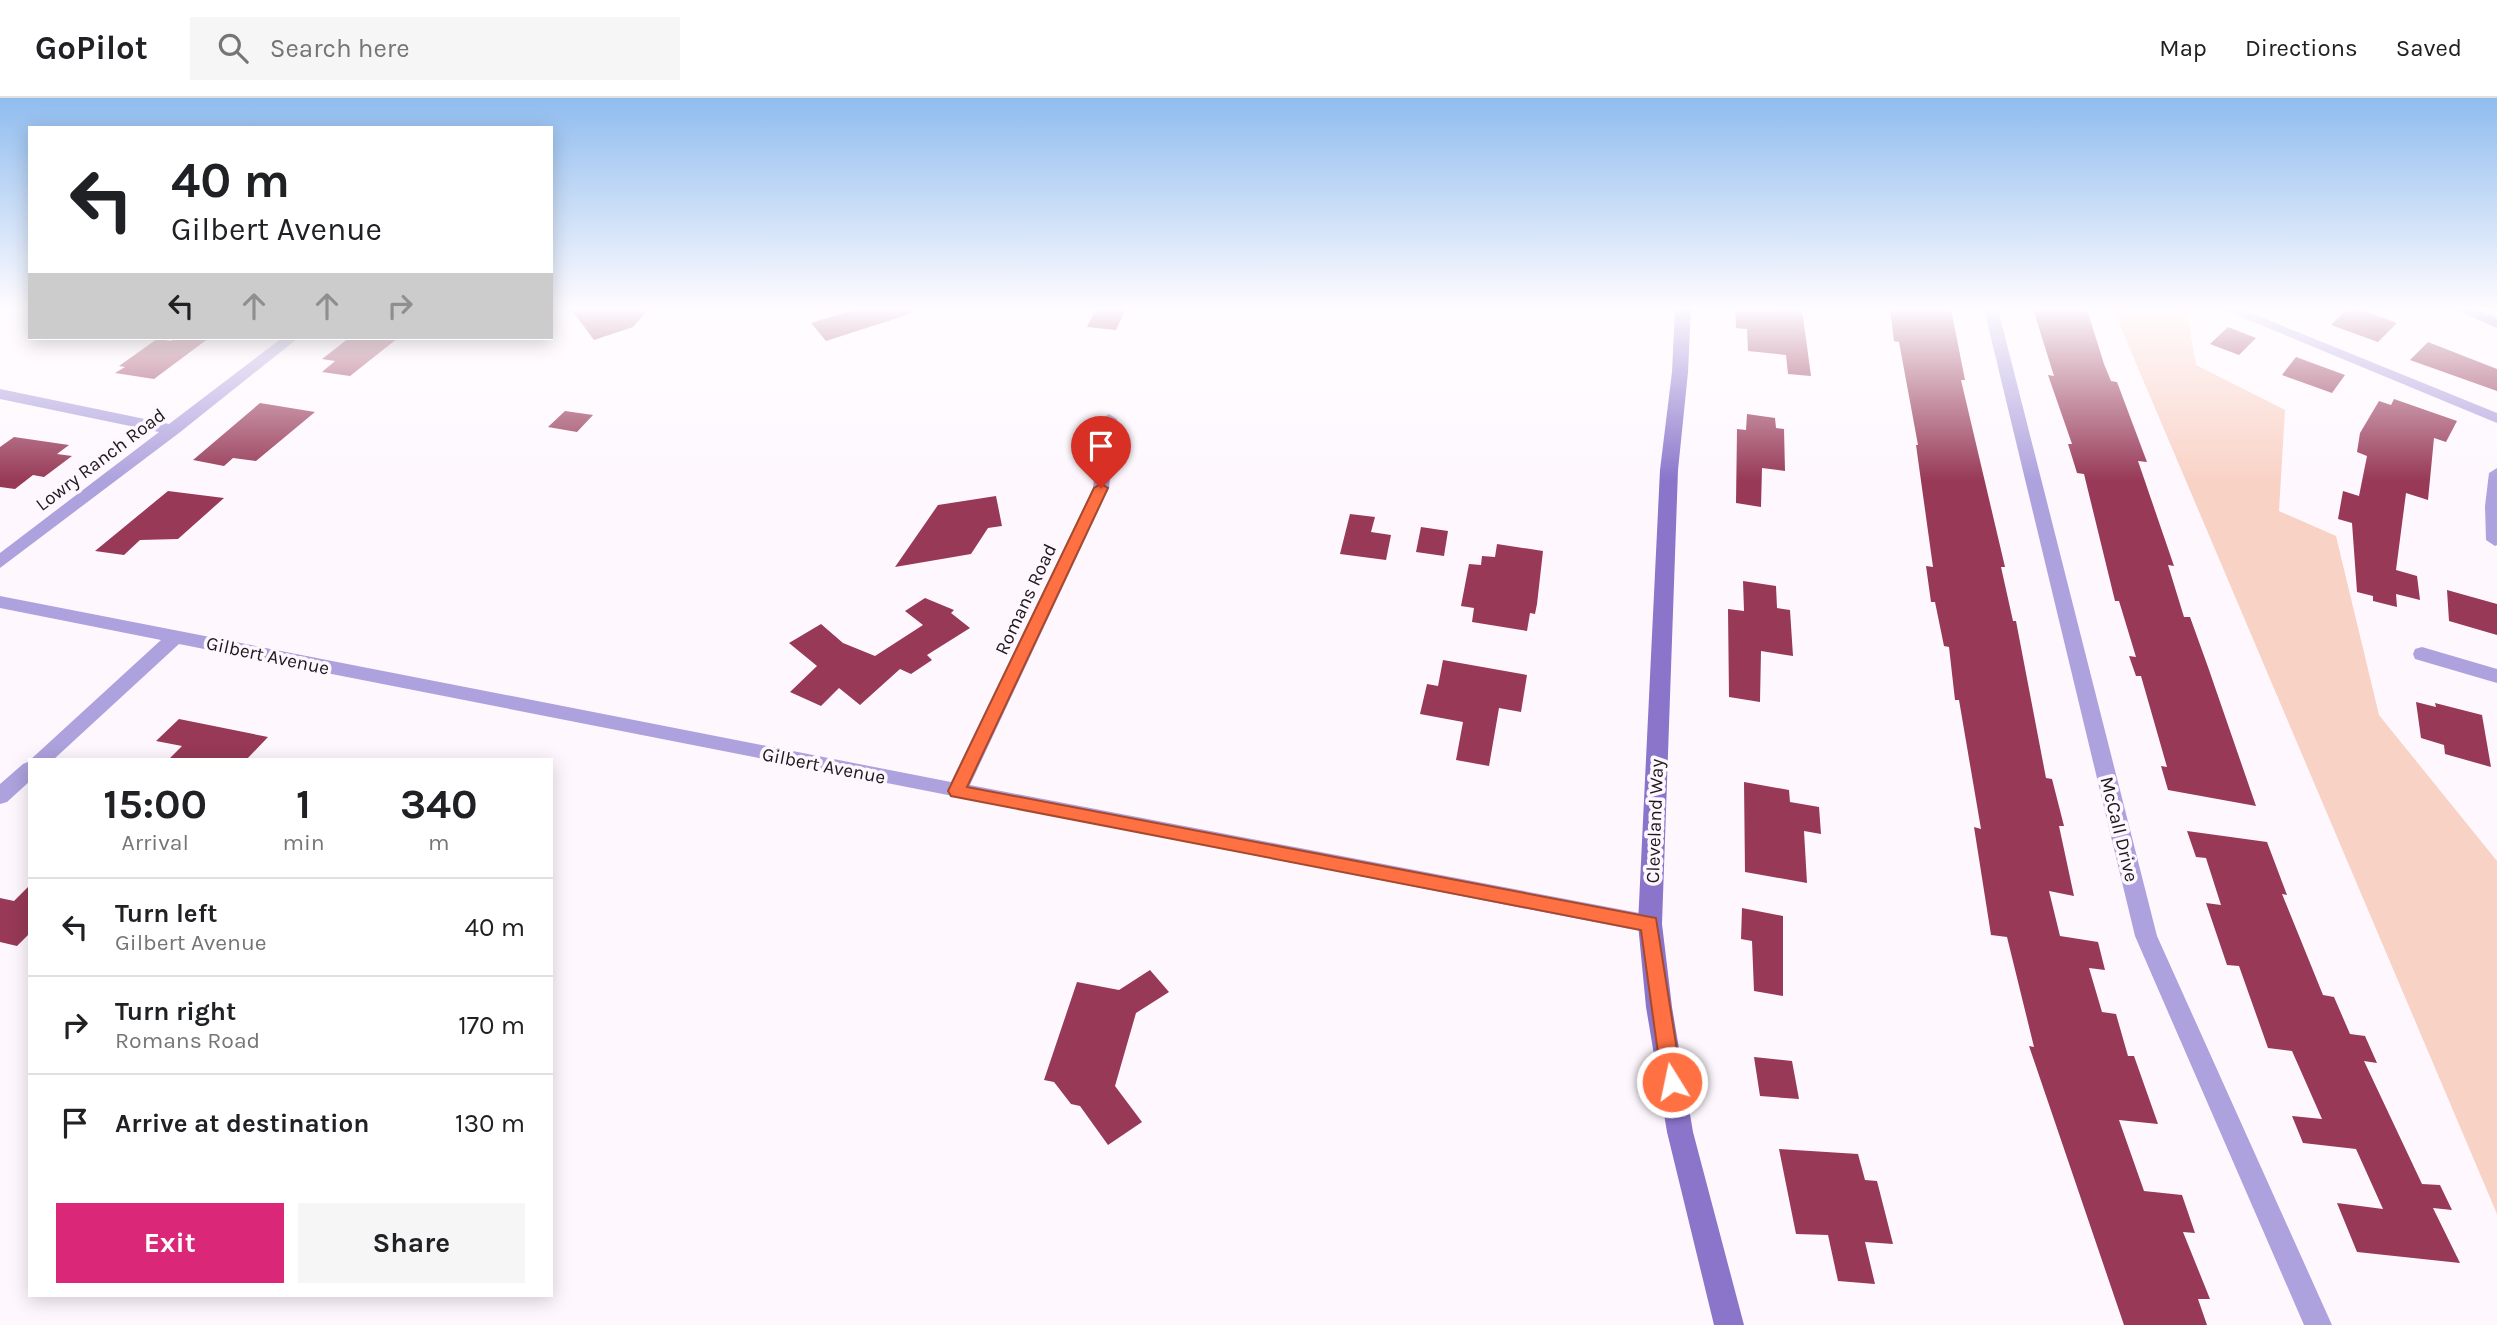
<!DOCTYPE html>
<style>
body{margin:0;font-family:Karla,sans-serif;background:#f6f6f6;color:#202124;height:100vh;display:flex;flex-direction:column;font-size:26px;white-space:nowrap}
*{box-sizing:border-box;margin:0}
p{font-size:23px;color:#757577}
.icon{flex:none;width:38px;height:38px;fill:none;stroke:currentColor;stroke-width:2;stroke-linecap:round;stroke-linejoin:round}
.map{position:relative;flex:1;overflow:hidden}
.drawer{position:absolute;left:28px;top:660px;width:525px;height:539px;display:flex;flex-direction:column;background:#fff;border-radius:0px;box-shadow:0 4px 18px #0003}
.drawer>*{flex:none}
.hud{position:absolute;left:28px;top:28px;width:525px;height:214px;border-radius:0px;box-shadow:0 4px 18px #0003;background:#fff;color:#202124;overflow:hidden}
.pin{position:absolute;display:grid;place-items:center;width:60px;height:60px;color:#fff;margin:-72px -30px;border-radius:50% 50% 50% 0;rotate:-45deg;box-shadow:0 0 7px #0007}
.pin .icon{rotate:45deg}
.me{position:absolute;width:77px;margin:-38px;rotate:350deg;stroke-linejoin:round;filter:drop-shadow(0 0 5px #0008)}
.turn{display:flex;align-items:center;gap:24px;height:147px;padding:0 28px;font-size:32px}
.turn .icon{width:91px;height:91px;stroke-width:2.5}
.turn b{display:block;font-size:49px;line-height:60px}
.lanes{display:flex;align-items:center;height:66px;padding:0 28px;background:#0003;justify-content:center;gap:35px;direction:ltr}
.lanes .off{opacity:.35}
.eta{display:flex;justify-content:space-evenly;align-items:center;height:119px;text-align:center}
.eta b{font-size:42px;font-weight:700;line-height:49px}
.action{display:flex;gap:14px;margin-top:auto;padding:14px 28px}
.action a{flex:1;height:80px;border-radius:0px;background:#db2777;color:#fff;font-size:28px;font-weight:700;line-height:80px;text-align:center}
.action a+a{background:#f6f6f6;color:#202124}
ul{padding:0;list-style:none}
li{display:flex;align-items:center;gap:21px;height:98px;padding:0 28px;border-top:2px solid #e0e0e0}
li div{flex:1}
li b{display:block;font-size:26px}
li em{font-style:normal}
header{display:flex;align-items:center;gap:42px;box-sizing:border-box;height:98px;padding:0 35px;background:#fff;border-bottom:2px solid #e0e0e0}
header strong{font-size:33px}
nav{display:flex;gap:38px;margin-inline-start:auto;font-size:24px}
.search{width:490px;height:63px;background:#f6f6f6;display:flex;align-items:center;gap:18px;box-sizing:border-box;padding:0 24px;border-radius:0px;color:#757577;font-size:26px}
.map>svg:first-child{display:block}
.green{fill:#f9d2c6}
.building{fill:#973957}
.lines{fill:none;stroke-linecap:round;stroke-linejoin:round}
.street{fill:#ada2dd;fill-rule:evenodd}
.secondary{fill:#8a75cb;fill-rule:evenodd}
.route{fill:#ff7043;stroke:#a6492c;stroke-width:2}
.labels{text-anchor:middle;stroke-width:7;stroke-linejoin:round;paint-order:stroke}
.street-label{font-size:19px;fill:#1e181d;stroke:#fef8fe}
</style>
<header>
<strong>GoPilot</strong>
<div class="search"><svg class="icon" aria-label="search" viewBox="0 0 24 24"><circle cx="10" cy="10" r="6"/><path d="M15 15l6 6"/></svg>Search here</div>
<nav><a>Map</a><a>Directions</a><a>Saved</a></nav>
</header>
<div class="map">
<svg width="2497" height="1227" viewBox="0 0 2497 1227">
<rect width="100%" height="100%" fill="#fef8fe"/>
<path class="green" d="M2113 211H2186L2196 267 2285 312 2279 413 2336 438 2379 617 2497 763V1116Z"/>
<path class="building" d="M571 211H649L633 229 594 242Z
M856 211H912L913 215 826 243 811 225Z
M1096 211H1126L1116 232 1087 229Z
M1735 211 1772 214 1771 211H1802L1811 278 1788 276 1786 257 1748 253 1747 231 1736 230Z
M1890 211H1951L1965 282H1961L2005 469H2001L2013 523H2016L2046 680 2052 681 2064 728H2059L2074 798 2049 793 2060 838 2098 844 2105 872 2089 870 2102 914 2116 916 2128 958H2134L2158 1026 2119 1022 2144 1093 2182 1097 2195 1135 2183 1134 2210 1201H2198L2207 1227H2124L2029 948 2034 949 2007 839 1991 837 1974 729 1981 731 1959 602H1955L1949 549 1944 548 1935 504H1931L1926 468 1933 469 1916 347H1918L1899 244 1894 243Z
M2033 211H2087L2104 266 2111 283 2117 284 2147 364 2138 363 2174 468 2168 467 2184 519H2190L2208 569 2256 708 2168 692 2161 668 2167 669 2141 578H2136L2129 558 2136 559 2119 503H2115L2084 376 2077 375 2068 346H2072L2048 277 2054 278Z
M2347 211H2360L2397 225 2378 244 2331 227Z
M2228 229 2256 240 2239 257 2210 246Z
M176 240H209L154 281 115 275 125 269 119 268 157 241 171 243Z
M349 240H398L350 278 322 274 335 263 322 261Z
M2428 244 2497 271V293L2410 262Z
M2296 259 2345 277 2332 295 2282 277Z
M2394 301 2457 323 2446 344 2434 340 2428 402 2406 395 2396 472 2417 478 2420 502 2396 496 2397 509 2373 503V498L2357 494 2352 425 2338 421 2343 393 2359 398 2367 358 2357 354 2360 335 2379 303 2391 307Z
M260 305 315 314 256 363 233 360 224 368 193 362Z
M565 313 593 317 577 334 548 329Z
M1747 316 1775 320 1776 330 1784 331 1785 373 1762 370 1761 409 1736 405 1737 331 1746 332Z
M14 339 69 347 57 356 72 358 44 379 33 377 15 391 0 389V349Z
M168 393 224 400 178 441 140 442 124 457 95 453Z
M996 398 1002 428 988 430 971 456 895 469 938 407Z
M1350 416 1375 419 1371 434 1391 437 1386 462 1340 456Z
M1421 429 1448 433 1444 458 1416 454Z
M1497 446 1543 453 1537 506 1535 516 1530 515 1527 533 1472 524 1474 510 1461 508 1469 466 1481 467 1482 458 1495 459Z
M1743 483 1776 488 1777 510 1790 512 1793 558 1761 553 1760 604 1729 599 1728 511 1744 513Z
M2447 492 2497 506V537L2449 523Z
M925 500 954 512 951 515 970 530 927 557 932 562 911 576 900 571 860 607 839 590 821 608 790 594 817 568 789 545 821 526 843 545 875 558 923 527 905 513Z
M1443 562 1527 577 1521 614 1499 610 1489 668 1456 662 1463 624 1420 616 1427 586 1438 588Z
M2416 604 2436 609 2435 605 2482 617 2491 669 2445 656 2444 647 2421 640Z
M179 621 268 639 246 662H168L182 648 156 643Z
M1744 684 1789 692 1790 704 1819 709 1821 736 1804 733 1807 785 1745 774Z
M2187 733 2267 744 2287 797 2282 796 2323 897 2334 899 2350 936 2365 938 2377 965 2364 963 2422 1086 2440 1087 2452 1112 2433 1110 2460 1165 2357 1154 2337 1105 2383 1111 2356 1051 2303 1045 2292 1018 2322 1021 2292 953 2268 950 2239 868 2227 867 2206 805 2221 807 2206 760 2196 759Z
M30 787V835L17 848 0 844V800L14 803Z
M1742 810 1783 818V898L1754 893 1752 843 1741 841Z
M1150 872 1169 894 1136 915 1115 988 1142 1024 1108 1047 1080 1008 1071 1006 1054 984 1044 982 1077 884 1119 892Z
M1754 959 1792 963 1799 1001 1760 998Z
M1779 1051 1858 1056 1865 1082 1877 1083 1893 1146 1865 1144 1875 1186 1838 1183 1828 1137 1796 1136Z"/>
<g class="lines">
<path class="street" d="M1984 211H1998L2157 838 2332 1227H2304L2135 838Z
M2222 211H2241L2497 315V325Z
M282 240H298L179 335 0 470V455L159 334 0 301V291L169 326Z
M1109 316 1117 321 1109 390 970 687 1650 817 1658 819 1661 826 1658 833 1650 835 179 546 53 662H30L161 542 0 510V498L951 684 1093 390 1101 321Z
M2497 370V447L2495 448 2486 442 2485 408 2489 375Z
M2422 549 2497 571V585L2415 561 2413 556 2415 551Z
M30 663V683L7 704 0 706V686L23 666Z"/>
<path class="secondary" d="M1675 211H1691L1688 274 1678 372 1662 826 1672 909 1693 1034 1744 1227H1714L1667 1034 1646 909 1638 826 1660 372 1672 274Z
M2454 211H2476L2497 220V230Z"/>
</g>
<linearGradient id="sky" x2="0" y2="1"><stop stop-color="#8fbcef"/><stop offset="0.55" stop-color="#fffcff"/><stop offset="1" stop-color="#fffcff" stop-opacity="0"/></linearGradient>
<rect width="2497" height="383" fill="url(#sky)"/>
<path class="route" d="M1101 386 1108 390 967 689 1656 820 1682 984 1679 990 1672 993 1665 990 1662 984 1641 832 951 698 948 693 1094 390Z"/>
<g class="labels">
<g class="street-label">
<text transform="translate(100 361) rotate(-37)" y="7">Lowry Ranch Road</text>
<text transform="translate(1025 501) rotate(-65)" y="7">Romans Road</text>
<text transform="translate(268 557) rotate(12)" y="7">Gilbert Avenue</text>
<text transform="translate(824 667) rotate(11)" y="7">Gilbert Avenue</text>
<text transform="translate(1654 723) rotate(-88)" y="7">Cleveland Way</text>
<text transform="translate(2120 731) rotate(76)" y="7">McCall Drive</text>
</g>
</g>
</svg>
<div class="pin" style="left:1101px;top:390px;background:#d93025"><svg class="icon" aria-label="arrive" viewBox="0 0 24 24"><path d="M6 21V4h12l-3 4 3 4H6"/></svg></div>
<svg class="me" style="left:1672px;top:984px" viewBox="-20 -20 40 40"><circle r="17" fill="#ff7043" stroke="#fff" stroke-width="3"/><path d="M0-11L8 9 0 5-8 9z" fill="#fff"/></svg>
<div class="hud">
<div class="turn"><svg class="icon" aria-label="left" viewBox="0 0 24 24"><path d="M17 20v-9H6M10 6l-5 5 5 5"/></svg><div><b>40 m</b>Gilbert Avenue</div></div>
<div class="lanes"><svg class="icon" aria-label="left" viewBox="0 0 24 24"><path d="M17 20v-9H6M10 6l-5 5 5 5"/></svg><svg class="icon off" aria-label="ahead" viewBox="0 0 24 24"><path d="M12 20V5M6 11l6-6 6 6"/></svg><svg class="icon off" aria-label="ahead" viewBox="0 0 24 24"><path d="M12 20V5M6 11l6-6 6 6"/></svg><svg class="icon off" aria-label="right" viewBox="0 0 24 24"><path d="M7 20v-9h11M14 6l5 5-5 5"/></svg></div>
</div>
<section class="drawer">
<div class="eta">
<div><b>15:00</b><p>Arrival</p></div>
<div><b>1</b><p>min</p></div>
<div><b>340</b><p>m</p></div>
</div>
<ul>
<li><svg class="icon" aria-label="left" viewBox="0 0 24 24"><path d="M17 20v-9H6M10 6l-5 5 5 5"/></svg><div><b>Turn left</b><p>Gilbert Avenue</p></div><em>40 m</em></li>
<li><svg class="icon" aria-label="right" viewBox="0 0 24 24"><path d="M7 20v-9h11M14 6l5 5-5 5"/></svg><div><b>Turn right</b><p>Romans Road</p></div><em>170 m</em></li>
<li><svg class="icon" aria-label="arrive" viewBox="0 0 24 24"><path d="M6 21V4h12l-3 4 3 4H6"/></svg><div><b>Arrive at destination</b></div><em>130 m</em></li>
</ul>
<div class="action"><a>Exit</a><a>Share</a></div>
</section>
</div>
